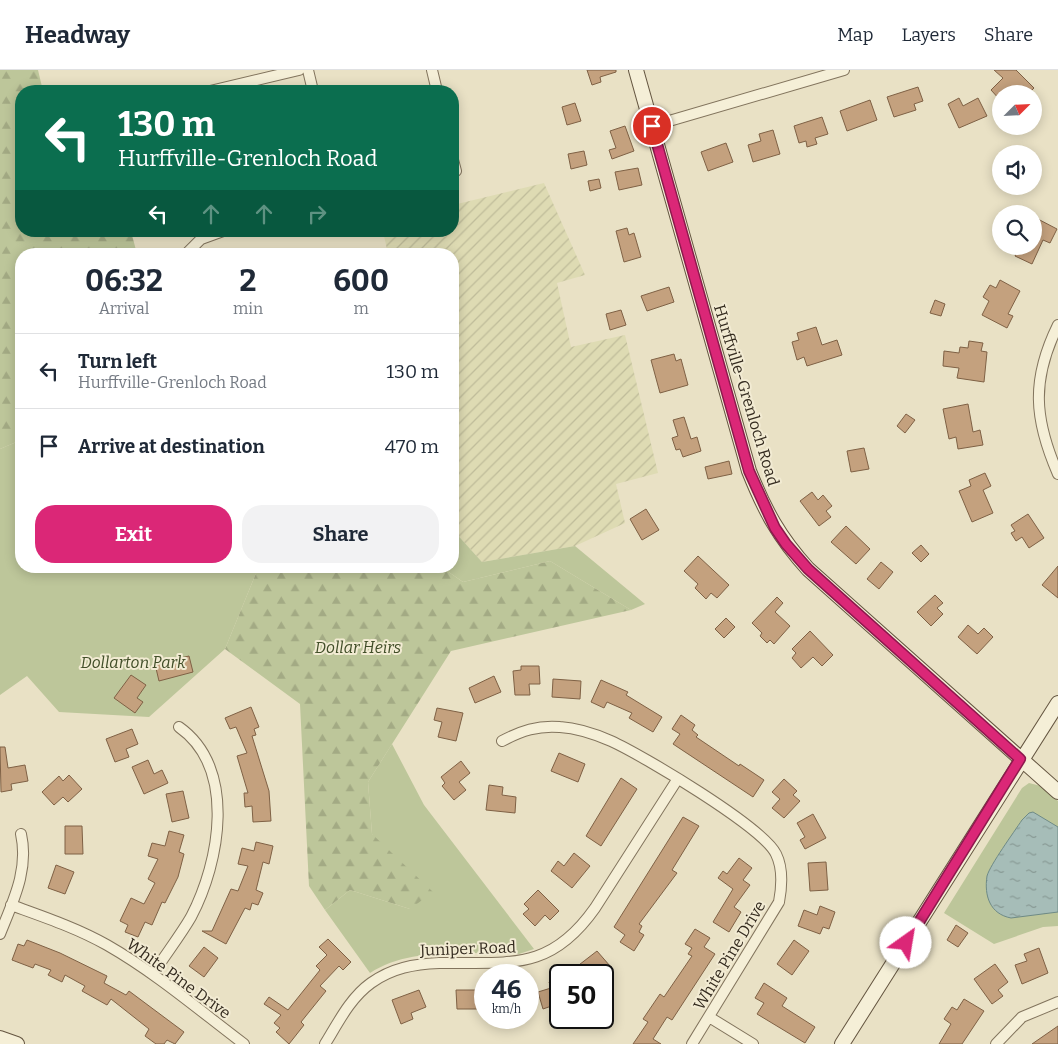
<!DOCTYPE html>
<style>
body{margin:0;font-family:Bitter,serif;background:#f2f2f3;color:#1f2937;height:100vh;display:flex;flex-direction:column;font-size:19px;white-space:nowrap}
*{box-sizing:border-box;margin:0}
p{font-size:16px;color:#747a83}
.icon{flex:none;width:28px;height:28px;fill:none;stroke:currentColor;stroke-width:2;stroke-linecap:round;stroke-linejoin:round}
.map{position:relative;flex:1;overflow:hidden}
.panel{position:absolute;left:15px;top:178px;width:444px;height:325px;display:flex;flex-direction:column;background:#fff;border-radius:20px;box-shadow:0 2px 12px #0003}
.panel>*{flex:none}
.top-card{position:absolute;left:15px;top:15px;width:444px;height:152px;border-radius:20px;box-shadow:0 2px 12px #0003;background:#0b6e4f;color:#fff;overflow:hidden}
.needle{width:32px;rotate:66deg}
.tools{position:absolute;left:992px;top:15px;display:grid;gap:10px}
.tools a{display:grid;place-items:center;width:50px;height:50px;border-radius:50%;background:#fff;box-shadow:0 2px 12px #0003;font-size:25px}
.speed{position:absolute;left:474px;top:894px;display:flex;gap:10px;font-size:25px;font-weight:700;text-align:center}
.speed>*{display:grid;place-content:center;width:65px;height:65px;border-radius:50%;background:#fff;box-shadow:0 2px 12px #0003;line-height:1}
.speed small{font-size:12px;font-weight:400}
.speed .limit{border:2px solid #111;border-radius:8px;background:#fff;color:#111}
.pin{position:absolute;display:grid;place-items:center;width:42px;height:42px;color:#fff;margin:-21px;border:2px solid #fff;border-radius:50%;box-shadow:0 1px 5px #0007}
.me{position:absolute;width:55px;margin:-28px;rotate:32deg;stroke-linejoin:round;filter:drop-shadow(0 0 4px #0008)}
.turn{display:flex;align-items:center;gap:18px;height:105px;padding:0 20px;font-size:22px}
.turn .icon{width:65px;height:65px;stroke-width:2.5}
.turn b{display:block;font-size:35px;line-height:42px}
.lanes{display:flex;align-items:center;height:48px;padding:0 20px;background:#0003;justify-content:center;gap:25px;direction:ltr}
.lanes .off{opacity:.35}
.eta{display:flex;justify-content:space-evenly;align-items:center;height:85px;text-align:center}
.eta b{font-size:30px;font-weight:700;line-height:35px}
.action{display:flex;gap:10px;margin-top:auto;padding:10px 20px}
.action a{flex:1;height:58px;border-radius:20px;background:#db2777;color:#fff;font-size:20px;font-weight:700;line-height:58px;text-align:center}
.action a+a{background:#f2f2f3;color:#1f2937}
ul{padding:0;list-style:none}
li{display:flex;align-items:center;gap:15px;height:75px;padding:0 20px;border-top:1px solid #e0e1e3}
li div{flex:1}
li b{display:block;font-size:19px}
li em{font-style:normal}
header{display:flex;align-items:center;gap:30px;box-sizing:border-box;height:70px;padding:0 25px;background:#fff;border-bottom:1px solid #e0e1e3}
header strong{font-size:24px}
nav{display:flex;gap:28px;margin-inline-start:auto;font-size:18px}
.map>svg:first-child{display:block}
.farmland{fill:url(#farmland-furrows)}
.green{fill:#bdc69a}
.forest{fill:url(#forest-firs)}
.water{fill:url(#water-ripples);stroke:#6e8a86}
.building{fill:#c4a17e;stroke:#7f6145}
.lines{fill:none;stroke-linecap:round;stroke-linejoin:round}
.street-casing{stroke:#82745d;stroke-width:12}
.secondary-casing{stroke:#645540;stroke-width:16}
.street{stroke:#f5efd7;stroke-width:10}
.secondary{stroke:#f5efd7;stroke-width:14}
.route-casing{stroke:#8e194d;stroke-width:12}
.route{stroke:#db2777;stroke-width:9}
.labels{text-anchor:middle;stroke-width:4;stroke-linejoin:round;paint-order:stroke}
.street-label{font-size:16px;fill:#342b1f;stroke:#f2ebd3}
.park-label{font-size:16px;font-style:italic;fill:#414e28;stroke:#f2ebd3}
</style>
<header>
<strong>Headway</strong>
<nav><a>Map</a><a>Layers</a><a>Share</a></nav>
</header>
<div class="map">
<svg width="1058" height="974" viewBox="0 0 1058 974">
<defs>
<pattern id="farmland-furrows" width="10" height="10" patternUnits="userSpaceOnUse" patternTransform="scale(1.25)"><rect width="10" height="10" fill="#dedbb3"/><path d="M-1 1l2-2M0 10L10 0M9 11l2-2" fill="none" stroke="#bfbc9a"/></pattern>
<pattern id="forest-firs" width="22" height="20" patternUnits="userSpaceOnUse" patternTransform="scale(1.25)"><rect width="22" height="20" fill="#bdc69a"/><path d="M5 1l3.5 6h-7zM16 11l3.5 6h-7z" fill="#a3aa84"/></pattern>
<pattern id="water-ripples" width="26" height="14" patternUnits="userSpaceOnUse" patternTransform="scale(1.25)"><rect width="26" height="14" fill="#a6bdb8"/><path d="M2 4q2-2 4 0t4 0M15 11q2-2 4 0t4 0" fill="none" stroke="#889a95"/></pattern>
</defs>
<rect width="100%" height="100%" fill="#e9e1c5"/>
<path class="farmland" d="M544 113 585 205 557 213 571 277 625 265 658 403 616 414 625 453 575 476 482 492 453 460 452 184H388L383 161H452L453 135Z"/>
<path class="green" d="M21 370V496H259L225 579 149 647 59 642 27 606 0 625V379Z
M453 460 482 492 575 476 645 534 631 540 550 491 463 512 440 496H452Z
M392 674 424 735 534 879 519 884C472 884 410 876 370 903L325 840 350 820 410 839 372 764 368 712Z
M1029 713 1041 716 1058 731V856L1043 857 994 874 944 843 1022 718Z"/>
<path class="forest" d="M0 0H38L43 21H21V161H131L137 184H21V370L0 379Z
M550 491 631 540 451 581 368 712 372 764 433 822 410 839 350 820 325 840 309 816 300 634 225 579 259 496H440L463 512Z"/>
<path class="water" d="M1033 742 1058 757V842L1011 848C990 844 984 826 987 806 990 795 1014 762 1022 750L1029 743Z"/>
<path class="building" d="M587 0H616V2L600 7 601 12 592 15Z
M994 0H1016L1034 18 1028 24H1001V31L991 20 1003 8Z
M918 17 923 31 914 34 916 40 894 47 887 27Z
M959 28 963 36 978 28 987 46 959 58 948 34Z
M870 30 877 50 847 61 840 41Z
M575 33 581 51 567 55 562 37Z
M822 47 828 64 815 68 817 74 807 77 806 71 799 73 794 56Z
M625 56 634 81 612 89 609 80 616 78 610 61Z
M773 60 780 84 753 92 748 75 761 71 759 64Z
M726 73 733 92 708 101 701 82Z
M584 81 587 95 571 99 568 84Z
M638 98 642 115 619 120 615 102Z
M599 109 601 118 590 121 588 111Z
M1034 147 1057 159 1050 173 1043 170 1032 194 1015 186 1020 176H1034Z
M627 158 629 165 634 163 641 187 624 192 616 161Z
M1000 210 1020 221 1008 244 1013 246 1007 258 982 245 989 231 983 227 990 215 996 218Z
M669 217 674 232 647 241 641 226Z
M935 230 945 234 941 246 930 243Z
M621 240 626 255 610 260 606 244Z
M816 257 822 275 837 270 842 285 807 296 804 287 797 290 792 272 799 270 797 263Z
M969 271 983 273 981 281 987 282 984 312 957 308 959 298 943 296 944 281 959 283 960 277 968 278Z
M674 284 676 291 681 289 688 315 660 323 651 290Z
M968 334 973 362 980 360 983 375 958 379 956 367 949 369 943 339Z
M906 344 915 350 905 363 897 356Z
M684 347 691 369 697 367 701 381 683 387 680 379 676 380 672 368 678 366 673 350Z
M864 378 869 399 851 402 847 381Z
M729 391 732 404 708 409 705 397Z
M985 403 991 416 983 420 993 443 972 452 959 421 971 416 969 410Z
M812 422 818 430 823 425 832 436 826 441 831 447 819 456 800 431Z
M646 439 659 460 642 470 630 449Z
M1028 444 1044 468 1029 478 1022 467 1016 471 1011 463 1015 461 1011 455Z
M846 456 870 479 856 494 831 472Z
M921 475 929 484 921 492 912 483Z
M698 486 729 515 717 528 711 523 706 529 695 518 698 514 684 501Z
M881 492 893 502 879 519 867 509Z
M1058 496V528L1042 515Z
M935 525 943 533 937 538 943 544 931 556 917 542Z
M777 527 783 533 775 542 790 556 774 574 770 570 767 573 760 566 762 563 752 553Z
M726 548 735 557 724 568 715 559Z
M968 555 978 564 984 558 993 567 977 584 958 567Z
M810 561 833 585 822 596 813 587 801 598 792 588 796 583 792 579Z
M189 586 193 602 159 611 155 594Z
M521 596H539L540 614H529L530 625H515L513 601 521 600Z
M131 605 146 615 137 628 143 632 135 643 114 628Z
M494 606 501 622 475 633 469 618Z
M553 609 581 611 580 629 552 627Z
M601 610 628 622 626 625 662 647 653 662 629 648 632 643 607 632 604 638 591 632Z
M251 637 259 657 254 659 256 665 252 666 269 721 271 751 253 752 252 736 245 737 244 723H248L237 686 247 683 236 657 230 659 225 648Z
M437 638 463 643 456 671 438 667 442 652 434 650Z
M681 645 695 655 692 660 698 665 696 667 739 696 740 694 764 710 753 727 673 674 680 664 672 659Z
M132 659 138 674 126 679 129 687 115 692 106 669Z
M0 677H5L8 698 25 695 28 711 11 714 12 720 1 722Z
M559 683 585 694 578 712 551 701Z
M148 690 154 704 162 700 168 713 144 724 132 697Z
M461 691 470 703 459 712 466 720 454 730 442 716 445 713 441 707Z
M69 705 82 719 68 732 63 727 54 735 42 722 59 706 63 711Z
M621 708 637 719 601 776 586 766Z
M784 709 797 721 793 725 800 731 784 748 772 738 780 729 772 722Z
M489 715 503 717 502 725 516 727 515 743 486 740Z
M183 721 189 748 172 752 166 724Z
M813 744 826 768 805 779 800 770 805 767 797 753Z
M683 747 699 756 672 800 677 803 639 854 642 856 639 862 644 865 634 881 620 872 625 865 614 857Z
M65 756H82L83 784H65Z
M169 761 184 765 179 782 184 784 178 807 165 833 162 832 152 855 145 852 138 867 125 862 128 855 120 851 131 828 144 834 155 813 148 809 158 789 148 786 152 773 165 776Z
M256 772 273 776 269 794 263 792 256 820 263 823 258 835 252 833 250 840 245 838 226 874 202 861H212L231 819 238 821 248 796 238 794 242 778 254 781Z
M574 783 590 796 572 818 551 801 558 791 564 796Z
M739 788 752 798 743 810 750 815 734 837 741 842 729 862 713 852 733 819 718 808 723 801 727 804Z
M826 792 828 820 810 821 808 793Z
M56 795 74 802 65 824 48 818Z
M538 820 559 841 550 850 545 845 535 856 523 844 529 839 524 834Z
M820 836 835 842 829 859 823 857 820 864 798 856 804 840 817 845Z
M956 855 968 863 958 877 947 870Z
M695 859 710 868 704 877 715 884 672 950 667 947 653 969 661 974H633L648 952 643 949 660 924 664 927 692 886 688 884 692 878 685 874Z
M328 869 351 892 343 900 339 896 320 916 326 921 301 952 304 955 289 974 276 962 280 958 274 953 281 945 264 934 269 927 288 940 320 900 316 896 327 885 319 877Z
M27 870 60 883 107 906 104 913 126 925 129 921 184 962 175 974 167 970 164 974H156L145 966 149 959 111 929 107 935 82 921 85 916 65 905 62 912 48 905 51 900 35 894 33 898 12 890 18 874 24 876Z
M794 870 809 881 792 905 777 894Z
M204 877 218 888 204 907 189 896Z
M1039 878 1048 903 1022 914 1015 895 1027 891 1024 884Z
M597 881 610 896 599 905H580L575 898Z
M995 894 1008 912 998 920 1003 926 992 934 974 909Z
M560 908V933L543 939 538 922 551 918 549 912Z
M764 913 787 928 782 936 815 957 805 973 757 944 764 933 755 928Z
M419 920 426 937 411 943 413 949 401 954 392 930Z
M456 920H480V939H457Z
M964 929 984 941 962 974H939L951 954 944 949 952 937 957 940Z
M1058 956V974H1032Z"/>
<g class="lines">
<g class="street-casing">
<path id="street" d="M308 0 313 21
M432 0 437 21
M210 21 299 0
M652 56 844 0
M452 86 456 101
M186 184 201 169 223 161
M1058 255C1031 310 1034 349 1058 404
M502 671C521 661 538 655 560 657 577 658 595 664 611 671 642 685 763 757 776 784 783 798 782 816 779 832L692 974
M11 835C44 847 77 858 107 875 156 903 199 940 244 974
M0 864C13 831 29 800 21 764
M153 904C165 885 180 866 191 847 220 792 237 698 179 657
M709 947 753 974
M325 974C338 953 350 928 371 913 392 898 414 894 439 893 510 892 550 902 595 838L677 710
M996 974 1022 947 1058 932"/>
</g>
<g class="secondary-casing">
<path id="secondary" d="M636 0 749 401C765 441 779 467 808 499L1058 722
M0 968 17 974
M842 974 1058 633"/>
</g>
<use href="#street" class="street"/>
<use href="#secondary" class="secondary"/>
</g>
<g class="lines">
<g class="route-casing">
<path id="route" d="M652 56 749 401 775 458 786 474 808 499 1020 689 906 873"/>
</g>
<use href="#route" class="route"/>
</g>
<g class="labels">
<g class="street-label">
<text transform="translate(747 325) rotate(73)" y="6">Hurffville-Grenloch Road</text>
<text transform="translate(468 878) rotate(-2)" y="6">Juniper Road</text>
<text transform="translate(729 885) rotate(-59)" y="6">White Pine Drive</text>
<text transform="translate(179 908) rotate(36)" y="6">White Pine Drive</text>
</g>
<g class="park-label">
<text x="358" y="583">Dollar Heirs</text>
<text x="133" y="598">Dollarton Park</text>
</g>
</g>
</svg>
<div class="tools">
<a><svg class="needle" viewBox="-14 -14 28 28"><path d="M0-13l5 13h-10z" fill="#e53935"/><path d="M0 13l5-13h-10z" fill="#747a83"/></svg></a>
<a><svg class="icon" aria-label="sound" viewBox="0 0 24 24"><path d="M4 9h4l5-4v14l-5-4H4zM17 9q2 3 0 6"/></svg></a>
<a><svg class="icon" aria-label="search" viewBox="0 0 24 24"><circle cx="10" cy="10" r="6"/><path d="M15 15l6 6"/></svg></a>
</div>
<div class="speed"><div>46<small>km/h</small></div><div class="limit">50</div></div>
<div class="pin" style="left:652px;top:56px;background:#d93025"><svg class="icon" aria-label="arrive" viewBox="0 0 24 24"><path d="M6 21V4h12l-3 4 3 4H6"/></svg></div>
<svg class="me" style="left:906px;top:873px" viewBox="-20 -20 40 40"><circle r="19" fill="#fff"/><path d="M0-13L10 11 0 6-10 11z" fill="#db2777"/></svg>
<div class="top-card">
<div class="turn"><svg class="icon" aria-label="left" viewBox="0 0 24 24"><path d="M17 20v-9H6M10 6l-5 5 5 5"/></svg><div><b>130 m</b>Hurffville-Grenloch Road</div></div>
<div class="lanes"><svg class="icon" aria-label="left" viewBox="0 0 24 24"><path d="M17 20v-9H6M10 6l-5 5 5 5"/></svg><svg class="icon off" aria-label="ahead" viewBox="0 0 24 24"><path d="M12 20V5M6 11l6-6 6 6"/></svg><svg class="icon off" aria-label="ahead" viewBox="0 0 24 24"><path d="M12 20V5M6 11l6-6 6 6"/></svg><svg class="icon off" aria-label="right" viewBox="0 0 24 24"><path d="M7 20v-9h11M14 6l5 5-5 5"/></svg></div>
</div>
<section class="panel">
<div class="eta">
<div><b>06:32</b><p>Arrival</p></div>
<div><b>2</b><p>min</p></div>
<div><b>600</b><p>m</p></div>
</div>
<ul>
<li><svg class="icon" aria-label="left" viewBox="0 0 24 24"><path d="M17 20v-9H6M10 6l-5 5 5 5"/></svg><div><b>Turn left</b><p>Hurffville-Grenloch Road</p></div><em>130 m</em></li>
<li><svg class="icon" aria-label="arrive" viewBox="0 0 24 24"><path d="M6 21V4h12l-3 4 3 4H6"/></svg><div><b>Arrive at destination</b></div><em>470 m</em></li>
</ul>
<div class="action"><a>Exit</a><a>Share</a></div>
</section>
</div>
